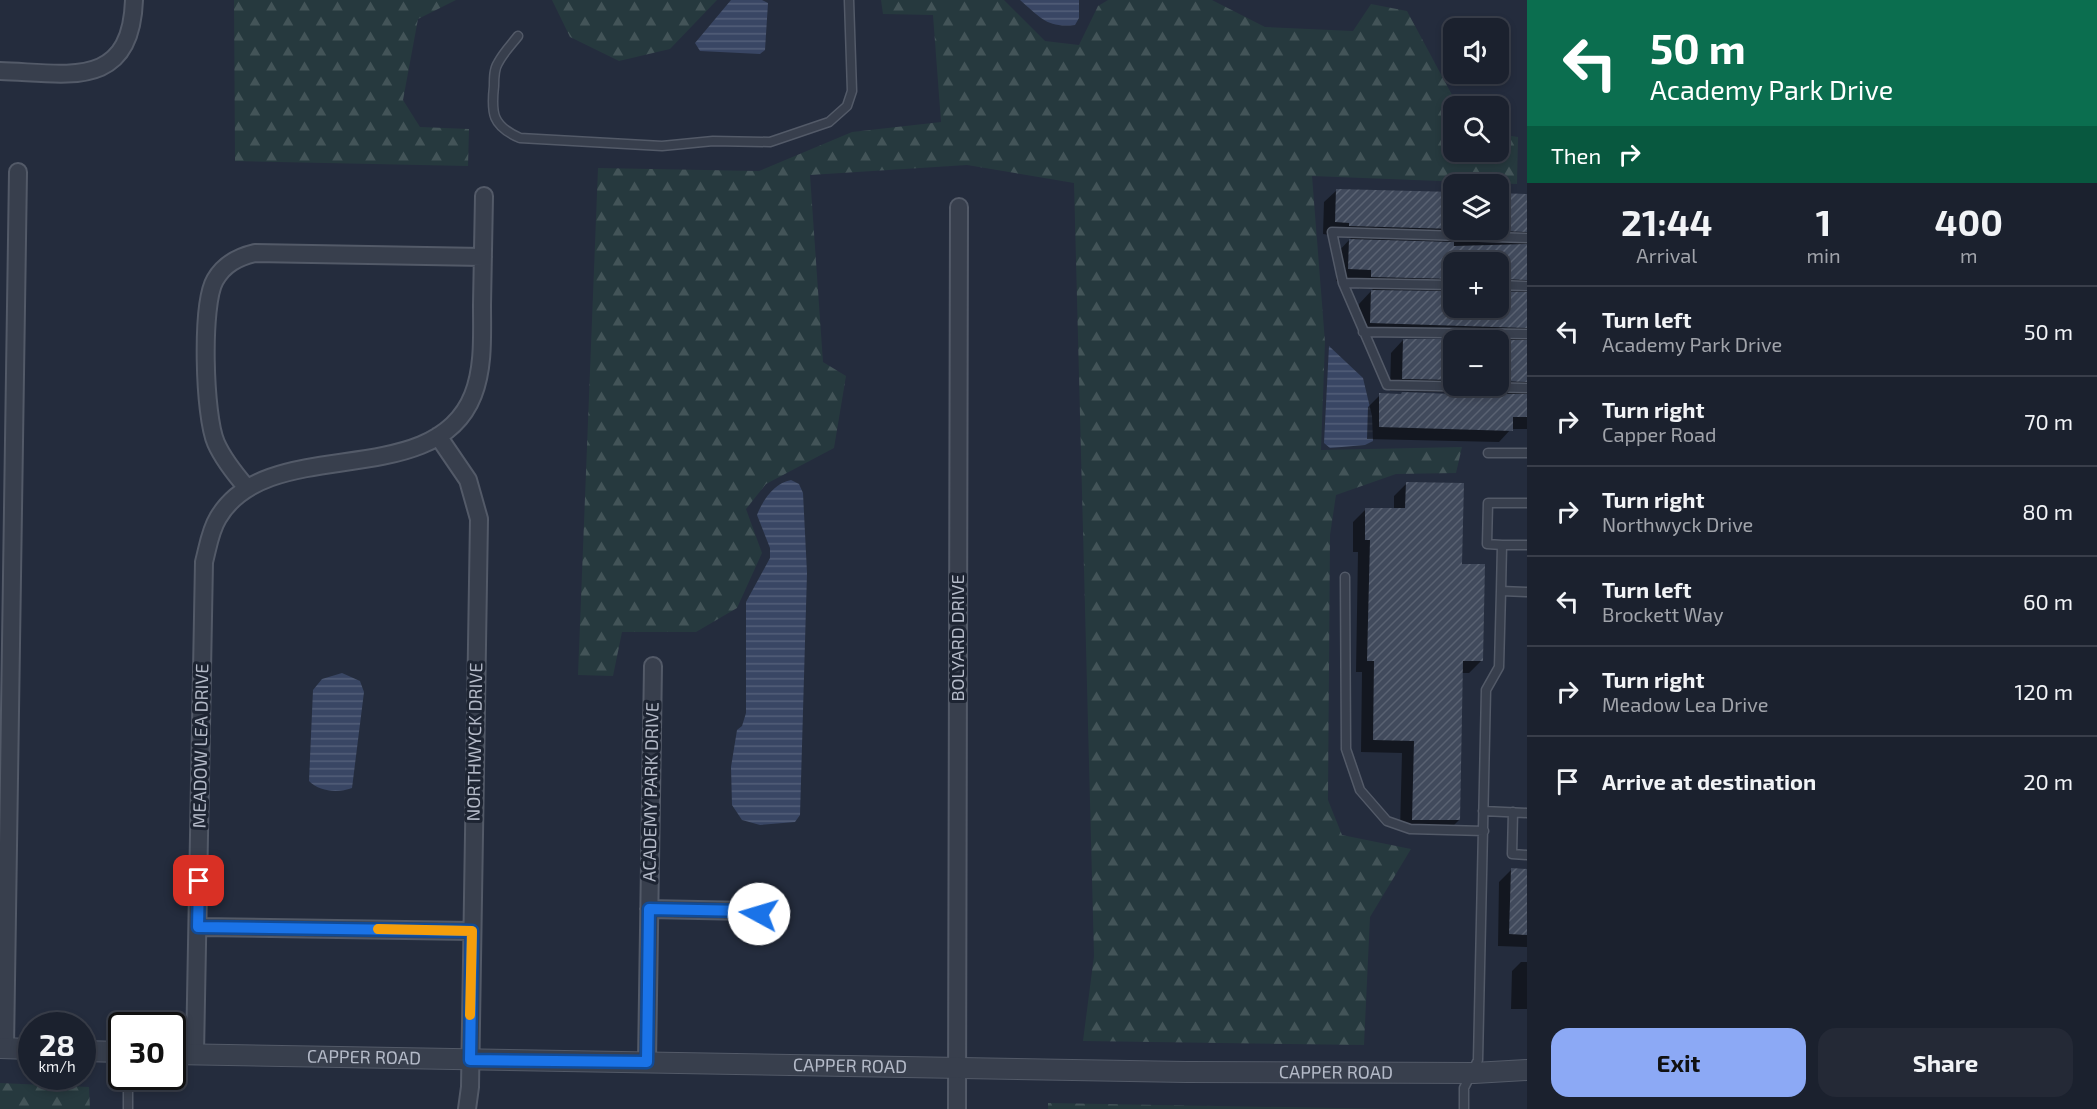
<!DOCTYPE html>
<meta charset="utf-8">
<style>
body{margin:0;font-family:"Exo 2",sans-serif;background:#242936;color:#f1f3f6;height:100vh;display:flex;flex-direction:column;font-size:22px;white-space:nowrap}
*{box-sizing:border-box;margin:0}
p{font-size:20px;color:#a0a3aa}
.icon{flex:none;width:33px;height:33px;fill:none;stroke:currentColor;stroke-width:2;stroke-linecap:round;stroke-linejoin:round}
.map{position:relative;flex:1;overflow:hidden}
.details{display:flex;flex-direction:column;background:#1b212e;width:570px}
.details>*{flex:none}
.hud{background:#0b6e4f;color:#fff;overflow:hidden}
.buttons{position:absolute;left:1443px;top:18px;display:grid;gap:12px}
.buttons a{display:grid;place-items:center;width:66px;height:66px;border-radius:12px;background:#1b212e;box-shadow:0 3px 9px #0003,0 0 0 2px #393e4a;font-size:30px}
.speed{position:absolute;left:18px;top:1012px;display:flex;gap:12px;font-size:30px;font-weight:700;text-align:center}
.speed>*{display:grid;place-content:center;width:78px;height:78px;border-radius:50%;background:#1b212e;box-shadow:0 3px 9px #0003,0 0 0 2px #393e4a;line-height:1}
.speed small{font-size:15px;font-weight:400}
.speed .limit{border:3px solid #111;border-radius:9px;background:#fff;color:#111}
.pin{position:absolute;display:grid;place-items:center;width:51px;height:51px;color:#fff;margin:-26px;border-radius:12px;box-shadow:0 3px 9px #0006}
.me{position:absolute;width:66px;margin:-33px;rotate:276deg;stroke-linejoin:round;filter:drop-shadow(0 0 4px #0008)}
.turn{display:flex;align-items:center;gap:21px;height:126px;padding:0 24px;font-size:27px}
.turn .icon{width:78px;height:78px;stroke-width:2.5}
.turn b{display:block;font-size:42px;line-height:51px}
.then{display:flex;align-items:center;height:57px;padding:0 24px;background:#0003;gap:12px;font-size:22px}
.eta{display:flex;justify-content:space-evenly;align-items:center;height:102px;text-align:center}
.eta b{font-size:36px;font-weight:700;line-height:42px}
.action{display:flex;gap:12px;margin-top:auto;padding:12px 24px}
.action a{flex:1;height:69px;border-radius:18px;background:#8ca9f5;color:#111;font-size:24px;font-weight:700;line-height:69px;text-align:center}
.action a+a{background:#242936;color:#f1f3f6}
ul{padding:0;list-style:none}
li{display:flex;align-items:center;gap:18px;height:90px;padding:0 24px;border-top:2px solid #393e4a}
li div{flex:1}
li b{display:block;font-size:22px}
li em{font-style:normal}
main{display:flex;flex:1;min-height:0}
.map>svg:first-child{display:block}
.forest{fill:url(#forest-firs)}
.water{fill:url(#water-rules)}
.shadow{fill:#0007;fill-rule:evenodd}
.building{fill:url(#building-hatch)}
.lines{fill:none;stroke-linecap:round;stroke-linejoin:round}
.service-casing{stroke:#535a68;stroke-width:11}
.minor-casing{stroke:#535a68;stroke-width:20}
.tertiary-casing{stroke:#535a68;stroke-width:22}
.service{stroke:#383f4d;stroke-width:8}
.minor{stroke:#383f4d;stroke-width:16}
.tertiary{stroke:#383f4d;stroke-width:20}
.route-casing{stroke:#114b97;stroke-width:15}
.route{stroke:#1a73e8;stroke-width:10}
.slow{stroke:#f59e0b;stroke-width:10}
.labels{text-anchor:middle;stroke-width:6;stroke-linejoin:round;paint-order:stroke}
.street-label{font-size:18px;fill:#b4bac8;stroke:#1d2432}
</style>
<main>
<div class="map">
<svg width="1527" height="1109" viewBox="0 0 1527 1109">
<defs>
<pattern id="forest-firs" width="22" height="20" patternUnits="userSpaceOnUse" patternTransform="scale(1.5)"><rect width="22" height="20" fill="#26393e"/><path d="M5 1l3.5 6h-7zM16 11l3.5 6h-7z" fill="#435458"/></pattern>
<pattern id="water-rules" width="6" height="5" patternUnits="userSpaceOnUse" patternTransform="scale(1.5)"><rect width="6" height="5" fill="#394664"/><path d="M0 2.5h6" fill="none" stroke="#535f79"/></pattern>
<pattern id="building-hatch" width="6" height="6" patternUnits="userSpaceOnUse" patternTransform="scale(1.5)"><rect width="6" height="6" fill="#414a5c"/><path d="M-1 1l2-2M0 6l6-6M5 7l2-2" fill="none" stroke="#5a6272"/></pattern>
</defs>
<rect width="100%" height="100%" fill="#242c3d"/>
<path class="forest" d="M234 0H456L418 19 403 100 420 127 469 129 468 166 235 161Z
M552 0H717L670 49 619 61 570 37Z
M881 0H1004L1045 41 1079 45 1098 6 1108 0H1212L1265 27 1353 31 1371 4 1407 11 1458 106H1454V152H1498L1499 134 1518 137 1517 184 1312 176 1325 342 1321 450 1462 447 1456 473 1396 474 1336 495 1330 535 1328 800 1342 835 1411 849 1370 917 1364 1045 1083 1041 1094 956 1074 183 967 165 810 175 823 362 846 376 834 448 766 484 746 509 762 553 737 608 696 632H622L613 676 578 675 598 168 759 171 852 132 941 122 933 15 883 14Z
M0 1083 89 1087 90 1109H0Z
M1048 1103 1393 1109H1048Z"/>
<path class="water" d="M731 0H762L768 3 765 50 760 54 700 51 695 43Z
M1020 0H1079V18L1075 25C1047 28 1041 18 1020 0Z
M1329 346 1363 378 1372 416 1373 441 1365 445 1330 448 1324 443Z
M791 480 799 484 803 493 807 573 800 815 795 822 760 825 742 820 732 805 731 767 737 730 742 726 746 713V602L770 558V548L757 515C763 499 775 483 791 480Z
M342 673 360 681 364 692 352 788C338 793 320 792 309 781L313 690 322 679Z"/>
<path class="shadow" d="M1337 190 1454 193V230H1498L1527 195V429H1511L1499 442 1367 439 1368 407 1380 395H1475V393L1390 391 1391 353 1403 340 1454 341V386H1498V340L1358 335 1359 304 1373 289H1359L1360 282 1336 281 1337 253 1351 238 1323 234 1324 202ZM1454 262H1498V308H1454Z
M1407 483 1461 565 1481 661 1469 673H1462L1459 820 1447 832 1400 831 1402 753 1361 752 1362 672H1356L1358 552H1353V522L1366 509 1394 510V496Z
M1511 870H1527V947L1498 946 1499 882Z
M1521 962H1527V1009H1511L1512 971Z"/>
<path class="building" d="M1336 189 1454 192V229L1349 226V223L1335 222Z
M1498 193 1527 194V232L1498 231Z
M1349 239 1454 242V246L1527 244V280L1498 279V262H1454V279L1371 277V270L1348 269Z
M1371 290 1454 291V308H1498V291L1527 292V328L1370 323Z
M1403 339H1454V380L1402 379Z
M1498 340H1527V382L1498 381Z
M1402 392 1498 396V394H1527V417H1513V431L1379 427V393L1401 394Z
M1406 482 1464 483 1462 564H1485L1483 661H1463L1460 820H1412L1414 741 1373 740 1374 661H1367L1370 540H1365V508H1405Z
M1511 868 1527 869V935L1509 934Z"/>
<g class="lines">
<g class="service-casing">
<path id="service" d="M518 36C511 45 503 53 498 63 494 69 494 78 494 86 491 113 492 126 520 138L662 146 713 141 770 142 829 122 847 106 852 91 849 0
M1527 238 1332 232 1343 283 1387 385 1527 388
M1343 283 1454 285
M1498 285 1527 286
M1363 332 1527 334
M1488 453H1527
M1502 545 1487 544 1488 503H1527
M1527 545H1502L1501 591 1527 592
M1345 577 1346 749 1360 790 1387 821 1410 829 1484 831
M1483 811 1527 813
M1513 812 1512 854 1527 855
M128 1077V1109
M1464 1109V1088L1478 1060 1486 690 1499 667 1501 591"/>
</g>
<g class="minor-casing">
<path id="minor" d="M0 71C67 73 131 91 134 0
M438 436 468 480 479 519 470 1087 467 1109
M247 488C235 474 223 459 216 443 204 416 201 304 215 280 224 264 238 257 255 253L483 257
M649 909 748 911 771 916
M198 927 472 931
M5 1048 18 172
M195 1054 204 562C208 547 210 531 218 518 268 432 434 494 473 395 484 367 482 335 482 305 483 269 483 232 484 196
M647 1062 653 666
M957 1109 959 207"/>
</g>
<g class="tertiary-casing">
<g id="tertiary">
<path d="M0 1048 32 1049"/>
<path d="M82 1051 122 1052"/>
<path id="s1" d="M172 1054 1186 1072 1474 1073 1527 1070"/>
</g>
</g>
<use href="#service" class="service"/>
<use href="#minor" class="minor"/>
<use href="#tertiary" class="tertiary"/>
</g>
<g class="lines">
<g class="route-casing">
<path id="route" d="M199 881 198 927 472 931 470 1060 647 1062 649 909 748 911 759 914"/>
</g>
<use href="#route" class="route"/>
<path class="slow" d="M378 929 472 931 470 1015"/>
</g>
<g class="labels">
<g class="street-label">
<text transform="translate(958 638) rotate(-90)" y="6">BOLYARD DRIVE</text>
<text transform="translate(475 742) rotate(-89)" y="6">NORTHWYCK DRIVE</text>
<text transform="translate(201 746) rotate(-89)" y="6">MEADOW LEA DRIVE</text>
<text transform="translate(651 792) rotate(-89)" y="6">ACADEMY PARK DRIVE</text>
<text dy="6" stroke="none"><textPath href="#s1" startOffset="192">CAPPER ROAD</textPath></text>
<text dy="6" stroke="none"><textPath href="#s1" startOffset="678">CAPPER ROAD</textPath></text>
<text dy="6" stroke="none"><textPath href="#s1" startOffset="1164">CAPPER ROAD</textPath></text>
</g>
</g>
</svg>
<div class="buttons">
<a><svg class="icon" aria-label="sound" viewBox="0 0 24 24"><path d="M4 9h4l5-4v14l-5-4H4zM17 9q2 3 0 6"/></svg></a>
<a><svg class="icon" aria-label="search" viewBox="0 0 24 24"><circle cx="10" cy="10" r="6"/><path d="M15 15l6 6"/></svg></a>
<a><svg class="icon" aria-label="layers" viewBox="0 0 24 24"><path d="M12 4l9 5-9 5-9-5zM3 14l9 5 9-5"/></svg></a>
<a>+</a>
<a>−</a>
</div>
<div class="speed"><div>28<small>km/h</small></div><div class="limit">30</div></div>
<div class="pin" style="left:199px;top:881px;background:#d93025"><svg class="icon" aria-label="arrive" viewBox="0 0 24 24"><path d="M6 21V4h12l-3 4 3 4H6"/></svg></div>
<svg class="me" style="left:759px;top:914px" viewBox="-20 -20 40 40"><circle r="19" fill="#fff"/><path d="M0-13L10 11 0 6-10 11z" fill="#1a73e8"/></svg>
</div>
<section class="details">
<div class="hud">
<div class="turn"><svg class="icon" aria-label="left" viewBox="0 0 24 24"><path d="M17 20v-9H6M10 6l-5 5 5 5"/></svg><div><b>50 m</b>Academy Park Drive</div></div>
<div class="then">Then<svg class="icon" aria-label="right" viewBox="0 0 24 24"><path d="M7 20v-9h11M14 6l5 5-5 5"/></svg></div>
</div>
<div class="eta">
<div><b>21:44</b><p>Arrival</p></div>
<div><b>1</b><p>min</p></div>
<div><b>400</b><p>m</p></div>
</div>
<ul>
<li><svg class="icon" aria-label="left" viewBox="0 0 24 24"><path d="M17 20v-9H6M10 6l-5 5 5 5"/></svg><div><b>Turn left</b><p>Academy Park Drive</p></div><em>50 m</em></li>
<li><svg class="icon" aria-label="right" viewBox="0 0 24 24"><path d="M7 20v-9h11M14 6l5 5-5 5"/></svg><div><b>Turn right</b><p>Capper Road</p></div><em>70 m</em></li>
<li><svg class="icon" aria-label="right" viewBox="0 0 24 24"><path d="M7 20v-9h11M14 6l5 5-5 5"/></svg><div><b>Turn right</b><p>Northwyck Drive</p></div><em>80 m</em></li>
<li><svg class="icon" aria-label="left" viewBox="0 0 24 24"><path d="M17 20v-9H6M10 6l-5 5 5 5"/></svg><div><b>Turn left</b><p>Brockett Way</p></div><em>60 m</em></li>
<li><svg class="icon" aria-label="right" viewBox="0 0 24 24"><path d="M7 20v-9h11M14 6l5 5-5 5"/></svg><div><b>Turn right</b><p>Meadow Lea Drive</p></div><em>120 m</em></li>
<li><svg class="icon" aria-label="arrive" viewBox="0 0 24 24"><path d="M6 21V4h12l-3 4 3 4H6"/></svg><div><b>Arrive at destination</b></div><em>20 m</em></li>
</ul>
<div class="action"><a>Exit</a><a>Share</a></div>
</section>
</main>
